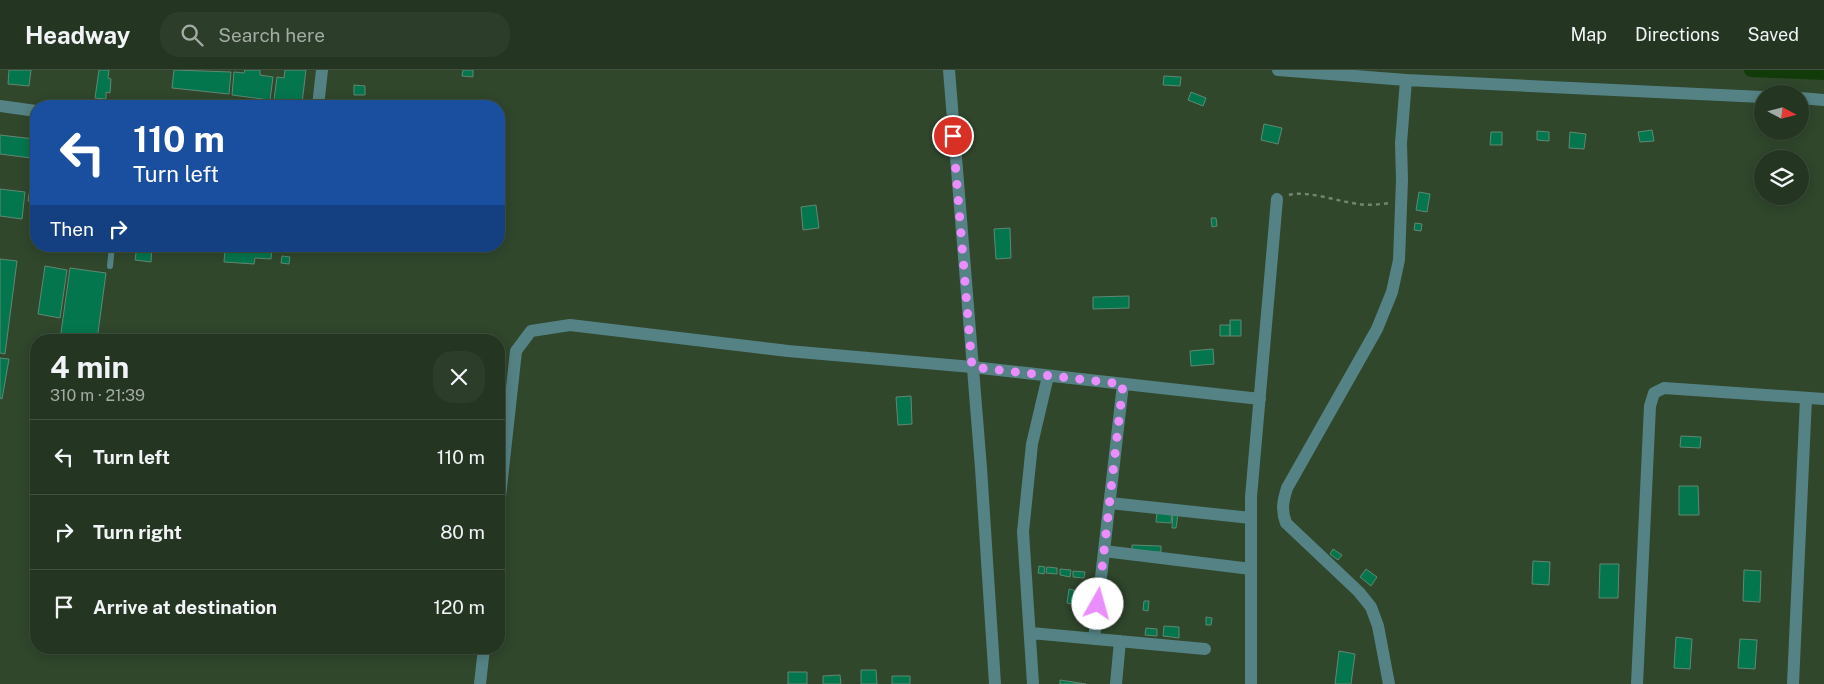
<!DOCTYPE html>
<meta charset="utf-8">
<style>
body{margin:0;font-family:"Public Sans",sans-serif;background:#2c3d2a;color:#f1f3f6;height:100vh;display:flex;flex-direction:column;font-size:19px;white-space:nowrap}
*{box-sizing:border-box;margin:0}
p{font-size:16px;color:#a3aba5}
.icon{flex:none;width:28px;height:28px;fill:none;stroke:currentColor;stroke-width:2;stroke-linecap:round;stroke-linejoin:round}
.map{position:relative;flex:1;overflow:hidden}
.panel{position:absolute;left:30px;top:264px;width:475px;height:320px;display:flex;flex-direction:column;background:#243521;border-radius:20px;box-shadow:0 2px 12px #0003,0 0 0 1px #41503f}
.panel>*{flex:none}
.hud{position:absolute;left:30px;top:30px;width:475px;height:152px;border-radius:20px;box-shadow:0 2px 12px #0003,0 0 0 1px #41503f;background:#1a4fa0;color:#fff;overflow:hidden}
.needle{width:32px;rotate:97deg}
.tools{position:absolute;left:1754px;top:15px;display:grid;gap:10px}
.tools a{display:grid;place-items:center;width:55px;height:55px;border-radius:50%;background:#243521;box-shadow:0 2px 12px #0003,0 0 0 1px #41503f;font-size:25px}
.pin{position:absolute;display:grid;place-items:center;width:42px;height:42px;color:#fff;margin:-21px;border:2px solid #fff;border-radius:50%;box-shadow:0 1px 5px #0007}
.me{position:absolute;width:55px;margin:-28px;rotate:7deg;stroke-linejoin:round;filter:drop-shadow(0 0 4px #0008)}
.turn{display:flex;align-items:center;gap:18px;height:105px;padding:0 20px;font-size:22px}
.turn .icon{width:65px;height:65px;stroke-width:2.5}
.turn b{display:block;font-size:35px;line-height:42px}
.then{display:flex;align-items:center;height:48px;padding:0 20px;background:#0003;gap:10px;font-size:19px}
.round{display:grid;place-items:center;flex:none;width:52px;height:52px;border-radius:20px;background:#2c3d2a}
.overview{display:flex;align-items:center;justify-content:space-between;height:85px;padding:0 20px}
h1{font-size:30px;font-weight:700;line-height:38px}
ul{padding:0;list-style:none}
li{display:flex;align-items:center;gap:15px;height:75px;padding:0 20px;border-top:1px solid #41503f}
li div{flex:1}
li b{display:block;font-size:19px}
li em{font-style:normal}
header{display:flex;align-items:center;gap:30px;box-sizing:border-box;height:70px;padding:0 25px;background:#243521;border-bottom:1px solid #41503f}
header strong{font-size:24px}
nav{display:flex;gap:28px;margin-inline-start:auto;font-size:18px}
.search{width:350px;height:45px;background:#2c3d2a;display:flex;align-items:center;gap:12px;box-sizing:border-box;padding:0 18px;border-radius:20px;color:#a3aba5;font-size:19px}
.map>svg:first-child{display:block}
.lines{fill:none;stroke-linecap:round;stroke-linejoin:round}
.canal{stroke:#123b0a;stroke-width:14}
.building{fill:#04764e;stroke:#608873}
.path{stroke:#72866e;stroke-width:2.5;stroke-dasharray:4 4;stroke-linecap:butt}
.lane{stroke:#558385;stroke-width:6}
.street{stroke:#558385;stroke-width:12}
.route{stroke:#ea8dfd;stroke-width:9;stroke-dasharray:0 16.2}
</style>
<header>
<strong>Headway</strong>
<div class="search"><svg class="icon" aria-label="search" viewBox="0 0 24 24"><circle cx="10" cy="10" r="6"/><path d="M15 15l6 6"/></svg>Search here</div>
<nav><a>Map</a><a>Directions</a><a>Saved</a></nav>
</header>
<div class="map">
<svg width="1824" height="614" viewBox="0 0 1824 614">
<rect width="100%" height="100%" fill="#30472c"/>
<g class="lines">
<path class="canal" d="M1751 0 1824 3"/>
</g>
<path class="building" d="M9 0H31L29 16 8 14Z
M99 0H109L108 8 111 9 110 23 106 22V29L95 28Z
M174 0 231 2 229 24 172 18Z
M245 0H260V5L273 7 270 30 232 25 234 2 244 3Z
M285 0H306L302 33 274 30 277 7 284 8Z
M463 0H473V7L462 6Z
M1164 6 1181 7 1180 16 1163 15Z
M354 15 365 16V25H354Z
M1191 22 1206 28 1203 36 1188 30Z
M1264 54 1282 58 1278 74 1261 70Z
M1652 60 1654 71 1640 72 1638 62Z
M1537 61 1549 62V71L1537 70Z
M1491 62H1502V75H1490Z
M1570 62 1586 64 1584 79 1569 78Z
M0 65 34 69 31 88 0 84Z
M36 80V132L28 131Z
M0 119 25 122 22 149 0 146Z
M1419 122 1430 124 1427 142 1416 140Z
M816 135 819 158 803 160 801 137Z
M1211 148H1216L1217 156 1212 157Z
M1415 153 1422 154 1421 161 1414 160Z
M1010 158 1011 188 996 189 994 159Z
M137 176H152L151 192 135 190Z
M208 176H272L271 189 255 188 254 194 224 192 225 180 207 178Z
M282 186 290 187 289 194 281 193Z
M0 189 17 191 5 284 0 283Z
M45 196 67 200 60 248 38 244Z
M70 198 106 203 97 270H60Z
M1129 226V238L1093 239V227Z
M1230 250H1241V266H1230Z
M1220 255H1230V266H1220Z
M1213 279 1214 294 1191 296 1190 281Z
M0 288 9 289 2 329 0 328Z
M911 326 912 354 898 355 896 327Z
M1681 366 1701 367 1700 378 1680 377Z
M1679 416H1698L1699 445H1679Z
M1157 442 1172 443 1171 453 1156 452Z
M1173 443 1178 444 1176 458H1172Z
M1132 475 1161 476V482H1132Z
M1333 479 1342 485 1338 490 1330 484Z
M1533 491 1550 492 1549 515 1532 514Z
M1600 494H1619L1618 528H1599Z
M1039 496 1045 497 1044 504 1038 503Z
M1047 497 1057 498V504L1046 503Z
M1060 499 1071 500 1070 507 1060 505Z
M1366 499 1377 507 1371 516 1360 507Z
M1744 500 1761 501 1760 532 1743 531Z
M1073 501 1085 502 1084 508 1073 507Z
M1069 519 1074 520 1072 534 1067 533Z
M1144 531H1149L1148 541 1143 540Z
M1206 547 1212 548 1211 555H1206Z
M1164 556 1179 557V568L1163 566Z
M1146 558 1157 559V566L1145 565Z
M1676 567 1692 569 1690 599 1674 598Z
M1740 569 1757 570 1755 599 1738 598Z
M1339 581 1355 584 1351 614H1335Z
M861 600H876L877 614H861Z
M788 602H807V614H788Z
M840 605 841 614H823V606Z
M892 606H910V614H892Z
M1060 610 1086 614H1060Z"/>
<g class="lines">
<path class="path" d="M1289 125C1308 120 1339 132 1359 134 1369 136 1380 134 1390 133"/>
<path class="lane" d="M110 196 112 176"/>
<path class="street" d="M949 0 981 398 995 614
M1278 0 1406 10 1762 27
M1800 28 1824 30
M0 36 36 41
M318 36 322 0
M1110 433 1251 448
M499 436 516 281 531 261 570 255 788 281 972 297 1260 329
M1104 481 1251 499
M1031 563 1205 579
M1094 569 1123 314
M480 614 484 578
M1033 614 1023 462 1032 374 1048 306
M1116 614 1120 571
M1251 614V427L1277 129
M1389 614 1378 556 1371 537 1359 522 1286 453C1281 440 1283 431 1287 418L1377 259 1392 222 1399 190 1402 110 1401 73 1406 10
M1637 614 1650 336 1654 323 1664 318 1824 329
M1793 614 1806 328"/>
</g>
<g class="lines">
<path class="route" d="M953 66 972 297 1123 314 1098 534"/>
</g>
</svg>
<div class="tools">
<a><svg class="needle" viewBox="-14 -14 28 28"><path d="M0-13l5 13h-10z" fill="#e53935"/><path d="M0 13l5-13h-10z" fill="#a3aba5"/></svg></a>
<a><svg class="icon" aria-label="layers" viewBox="0 0 24 24"><path d="M12 4l9 5-9 5-9-5zM3 14l9 5 9-5"/></svg></a>
</div>
<div class="pin" style="left:953px;top:66px;background:#d93025"><svg class="icon" aria-label="arrive" viewBox="0 0 24 24"><path d="M6 21V4h12l-3 4 3 4H6"/></svg></div>
<svg class="me" style="left:1098px;top:534px" viewBox="-20 -20 40 40"><circle r="19" fill="#fff"/><path d="M0-13L10 11 0 6-10 11z" fill="#ea8dfd"/></svg>
<div class="hud">
<div class="turn"><svg class="icon" aria-label="left" viewBox="0 0 24 24"><path d="M17 20v-9H6M10 6l-5 5 5 5"/></svg><div><b>110 m</b>Turn left</div></div>
<div class="then">Then<svg class="icon" aria-label="right" viewBox="0 0 24 24"><path d="M7 20v-9h11M14 6l5 5-5 5"/></svg></div>
</div>
<section class="panel">
<div class="overview"><div><h1>4 min</h1><p>310 m · 21:39</p></div><a class="round"><svg class="icon" aria-label="close" viewBox="0 0 24 24"><path d="M6 6l12 12M18 6L6 18"/></svg></a></div>
<ul>
<li><svg class="icon" aria-label="left" viewBox="0 0 24 24"><path d="M17 20v-9H6M10 6l-5 5 5 5"/></svg><div><b>Turn left</b></div><em>110 m</em></li>
<li><svg class="icon" aria-label="right" viewBox="0 0 24 24"><path d="M7 20v-9h11M14 6l5 5-5 5"/></svg><div><b>Turn right</b></div><em>80 m</em></li>
<li><svg class="icon" aria-label="arrive" viewBox="0 0 24 24"><path d="M6 21V4h12l-3 4 3 4H6"/></svg><div><b>Arrive at destination</b></div><em>120 m</em></li>
</ul>
</section>
</div>
